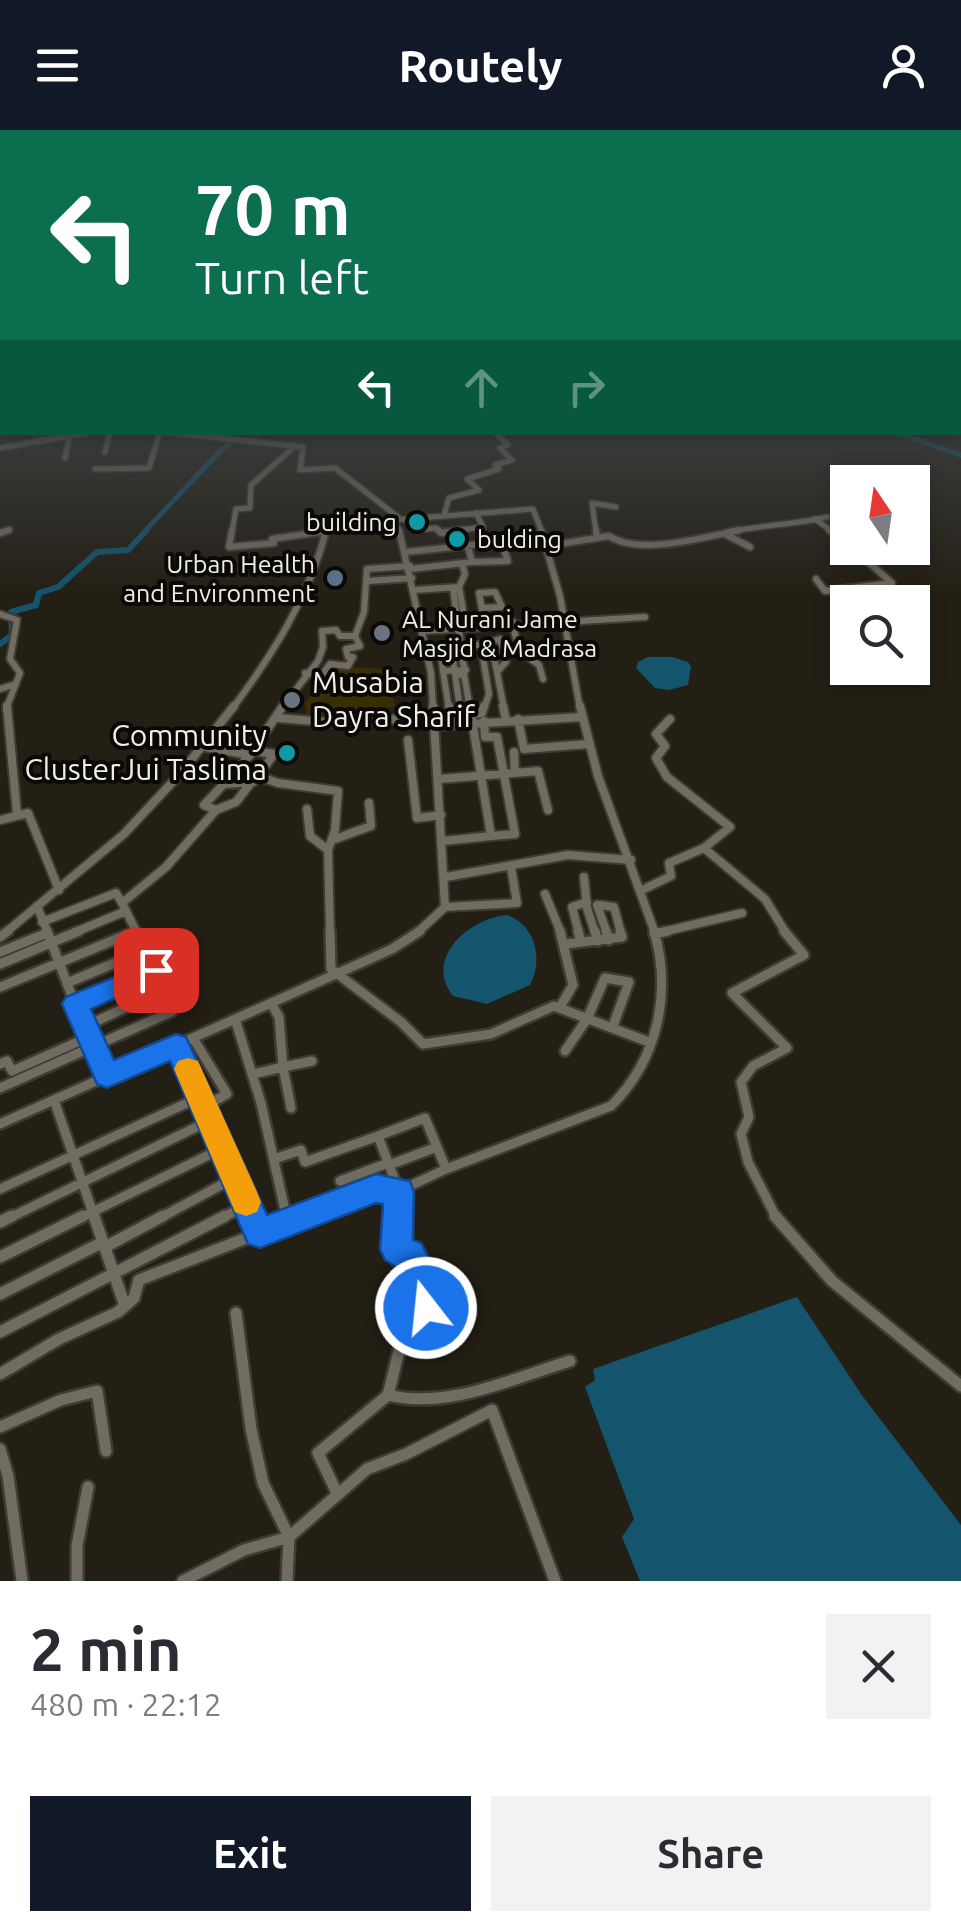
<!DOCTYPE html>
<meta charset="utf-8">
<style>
body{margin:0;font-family:Ubuntu,sans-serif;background:#f2f2f3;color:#2b2b33;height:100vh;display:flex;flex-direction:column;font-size:38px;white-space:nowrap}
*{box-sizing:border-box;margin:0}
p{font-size:32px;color:#7c7c81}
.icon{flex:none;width:55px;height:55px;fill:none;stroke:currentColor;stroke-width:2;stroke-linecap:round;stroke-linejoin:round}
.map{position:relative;height:1451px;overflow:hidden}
.panel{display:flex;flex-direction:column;background:#fff;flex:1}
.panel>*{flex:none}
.banner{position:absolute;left:0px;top:0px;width:962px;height:305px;box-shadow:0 5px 15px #0003;background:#0b6e4f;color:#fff;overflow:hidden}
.needle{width:65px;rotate:347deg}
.buttons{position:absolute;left:830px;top:335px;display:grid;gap:20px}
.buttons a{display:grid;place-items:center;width:100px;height:100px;border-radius:0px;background:#fff;box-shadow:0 5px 15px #0003;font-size:50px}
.pin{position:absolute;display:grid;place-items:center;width:85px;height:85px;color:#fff;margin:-42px;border-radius:20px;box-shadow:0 5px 15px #0006}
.me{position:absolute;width:110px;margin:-55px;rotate:344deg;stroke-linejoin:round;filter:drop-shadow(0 0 8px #0008)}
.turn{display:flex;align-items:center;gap:35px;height:210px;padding:0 30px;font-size:45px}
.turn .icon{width:130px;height:130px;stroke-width:2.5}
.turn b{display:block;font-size:70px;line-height:85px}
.lanes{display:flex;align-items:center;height:95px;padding:0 30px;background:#0003;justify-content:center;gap:50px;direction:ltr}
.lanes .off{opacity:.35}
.round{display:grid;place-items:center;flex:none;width:105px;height:105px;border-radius:0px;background:#f2f2f3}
.overview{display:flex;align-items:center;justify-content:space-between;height:170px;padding:0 30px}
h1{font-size:60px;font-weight:700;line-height:75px}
.primary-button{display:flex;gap:20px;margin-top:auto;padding:20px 30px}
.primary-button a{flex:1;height:115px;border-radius:0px;background:#111827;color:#fff;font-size:40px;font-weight:700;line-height:115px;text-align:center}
.primary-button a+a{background:#f2f2f3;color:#2b2b33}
header{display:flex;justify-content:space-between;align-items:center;height:130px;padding:0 30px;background:#111827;color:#fff;font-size:45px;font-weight:700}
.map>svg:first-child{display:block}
.green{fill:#392d03}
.water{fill:#14546c}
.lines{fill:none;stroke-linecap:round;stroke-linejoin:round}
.canal-far1{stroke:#14546c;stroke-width:5}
.canal{stroke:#14546c;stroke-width:6}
.river{fill:#14546c;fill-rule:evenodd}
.minor-far4-casing{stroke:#3e3b34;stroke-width:8}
.minor-far3-casing{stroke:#3e3b34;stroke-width:10}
.minor-far2-casing{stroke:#3e3b34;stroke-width:12}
.minor-far1-casing{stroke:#3e3b34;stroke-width:14}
.minor-casing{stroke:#3e3b34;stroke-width:16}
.minor-far4{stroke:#716c60;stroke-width:5}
.minor-far3{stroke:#716c60;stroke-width:6}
.minor-far2{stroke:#716c60;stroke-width:8}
.minor-far1{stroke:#716c60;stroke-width:9}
.minor{stroke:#716c60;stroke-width:11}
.route{fill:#1a73e8;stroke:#114b97;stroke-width:2.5}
.slow{fill:#f59e0b}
.culture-dot{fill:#0f9aa8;stroke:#0b0905;stroke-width:4}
.service-dot{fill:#5c6f8a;stroke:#0b0905;stroke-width:4}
.worship-dot{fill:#6b7280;stroke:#0b0905;stroke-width:4}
.labels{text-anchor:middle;stroke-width:8;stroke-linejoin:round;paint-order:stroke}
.far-poi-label{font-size:25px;fill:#f0eee6;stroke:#0b0905;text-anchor:end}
.poi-label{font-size:30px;fill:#f0eee6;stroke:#0b0905;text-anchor:start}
</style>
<header><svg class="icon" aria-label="menu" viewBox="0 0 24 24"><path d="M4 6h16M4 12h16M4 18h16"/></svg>Routely<svg class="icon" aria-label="person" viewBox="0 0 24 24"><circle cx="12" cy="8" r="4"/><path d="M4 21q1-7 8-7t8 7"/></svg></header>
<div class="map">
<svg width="961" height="1451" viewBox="0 0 961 1451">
<rect width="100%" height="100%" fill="#231f14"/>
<path class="green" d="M345 537 385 539 384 557 391 558 395 576 364 587 307 584 305 573C314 557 324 552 334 538Z"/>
<path class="water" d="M648 527H672L688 532 691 537 688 555 669 560 655 558 636 538 638 532Z
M507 785C535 795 544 829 530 855L487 874 453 866C423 829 469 788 507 785Z
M797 1167 861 1264 961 1395V1451H640L622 1407 634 1389 585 1257 595 1250 593 1239Z"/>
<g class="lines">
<path class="canal-far1" d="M144 402 221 320 237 308"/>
<path class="canal" d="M0 514 12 505 11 482 36 475 39 463 58 457 97 422 128 420 147 400"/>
<path class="river" d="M887 302H901L961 322V328Z"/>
<g class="minor-far4-casing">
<path id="minor-far4" d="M163 302 303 317 300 340 335 338 398 387 326 402
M0 318 92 302
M105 322 110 302
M65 328 70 305
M95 339 149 338 160 302
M444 385 449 368 479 360 467 349 499 339 495 335 512 330 500 318 508 315 497 304 506 302
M423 388 426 399 436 398 440 402
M815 389 833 402
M2 402 9 400
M232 402 236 379 250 378 251 355 295 316
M317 402 326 401
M400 402 394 390 533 379 542 402
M445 402 483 397 476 383
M596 402 592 373 616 377
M727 402C762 395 792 395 827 387"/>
</g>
<g class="minor-far3-casing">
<path id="minor-far3" d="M232 400 229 417 274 413 272 409 326 401
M399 400 431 543 433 579
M438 400 441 403 463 400
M541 400 560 466 580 579
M596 400 597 408
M829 400 848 414
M0 403 9 400
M727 405 750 417
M547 416 609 406C640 426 705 407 740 400
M406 422 501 412 508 431 472 432 468 416
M410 439 472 432
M816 449 825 461 892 453 852 418
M368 451 412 448
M459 457 465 444 462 434
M453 458 461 515
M414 460 459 457 466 497
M482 478 502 477 495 462 479 463 485 495
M0 484 17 490 10 529 20 543 6 579
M513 492C514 511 523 525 539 535L543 549
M422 501 645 487
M459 515H481L489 564 484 579
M481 515 500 509 506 532 497 542 504 579
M440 516 443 541
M451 516 460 579
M426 517 459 515 465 541
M493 522 497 542
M305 543 322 545 330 534 348 536 353 527H348L346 519 360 516 355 506 364 482 367 439 410 436
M456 545 464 544 470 579
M0 559 16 554
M232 579C273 524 309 467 326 401L332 400
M281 579 318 531 323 517 322 501 336 500 340 506H355
M449 579 443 541 466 540"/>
</g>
<g class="minor-far2-casing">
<path id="minor-far2" d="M7 576 17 684
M449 576 452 594
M460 576 462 593
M470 576 471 584 482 583 484 576
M503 576 506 590
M580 576 598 646 655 803
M278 588 349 594 435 585
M518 589 524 619 588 614
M670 589 656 604 665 616 656 628 667 647 730 697 704 718 765 769 786 803
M484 591 485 607H497L515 704 491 706
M436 596 582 587
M408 610 417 688 441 685
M200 616 250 625 283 576
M254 621 274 624 258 646 278 653 338 661 335 700 328 720 330 803
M514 622 515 643
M237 639 250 625
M440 649 538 641 548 680
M307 679 310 706 328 720
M216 680 204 675 224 654 253 652
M0 690 28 683 59 760
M335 709 371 696 369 673
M443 711 491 706 471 584
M446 747 568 725 631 730
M584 747 587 778 595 803
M640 761 671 746 669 733 704 718
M545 764 561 803
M597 775 607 803
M599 775 614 777 621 803
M37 776 48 803
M445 777 517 773 511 737
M42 792 116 763 122 773
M5 803 124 704 180 644 234 576
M73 803 126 781
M131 803 136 801
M137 803 122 773 166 737 216 680 236 672 250 654
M417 803 445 777 433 576
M579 803 572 777 587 772
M658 803 742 783"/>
</g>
<g class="minor-far1-casing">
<path id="minor-far1" d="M47 801 75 874 155 840 136 801
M330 801 331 839 401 892 423 914 491 904 554 876 649 912
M578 801 581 812
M595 801 598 811
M606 801 609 810
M654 804 668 801
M0 807 8 801
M566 814 622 807 620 801
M0 822 47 803
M0 834 79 801
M67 853 146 820
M0 857 136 801
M75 874 107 946
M560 877 573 855 560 801
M235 889 261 973 287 1089
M86 896 164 860
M193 908 227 964 205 976
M177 915 253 1089
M565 921 587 889 605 848 629 852 613 896
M0 934 7 931 12 941 91 906
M253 944 283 937 279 887 271 873
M0 958 173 881
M54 970 95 1089
M291 978 283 937 312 931
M0 994 392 819 420 801
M274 1029 301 1020 305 1032 378 1006
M389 1035 437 1017
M340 1051 388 1033
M0 1059 200 967
M399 1061 378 1006 425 988 446 1039 611 976C658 929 672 863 654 801
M7 1089 211 990
M78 1089 223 1018
M158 1089 236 1047
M220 1089 247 1075
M297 1089 376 1058 399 1061
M398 1089 399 1061 446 1039
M777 1089 748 1032 741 1004 749 987 741 952 753 936 787 918 732 863 804 825 784 801"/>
</g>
<g class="minor-casing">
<path id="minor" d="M94 1086 125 1176
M252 1086 259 1103
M287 1086 288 1092
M775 1086 832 1151 961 1256
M0 1092 12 1086
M105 1117 163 1086
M0 1127 83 1086
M0 1164 103 1112
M236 1183 251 1299 263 1353 289 1407 287 1451
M0 1202 225 1086
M0 1244 59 1209 118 1182 134 1168 139 1150 303 1086
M388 1265C447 1280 514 1248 570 1231
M0 1297 61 1270 97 1261 106 1321
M0 1319 8 1346 22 1451
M337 1363 318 1323 388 1265 400 1217 426 1178C425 1153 419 1131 396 1119L398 1086
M77 1451V1416L88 1357
M183 1451 244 1420 289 1407 367 1339 406 1324 492 1280 555 1451"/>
</g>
<use href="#minor-far4" class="minor-far4"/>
<use href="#minor-far3" class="minor-far3"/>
<use href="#minor-far2" class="minor-far2"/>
<use href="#minor-far1" class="minor-far1"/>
<use href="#minor" class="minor"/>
</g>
<linearGradient id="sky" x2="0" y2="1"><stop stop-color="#13110b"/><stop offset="0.56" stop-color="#3f4245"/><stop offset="1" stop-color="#3f4245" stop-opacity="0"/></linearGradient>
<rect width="961" height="466" fill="url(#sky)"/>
<path class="route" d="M156 830 164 833 168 840 164 846 91 879 114 930 176 904 186 907 267 1085 376 1044 410 1051 414 1062 413 1110 421 1113C433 1133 447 1167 438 1190L426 1194 414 1190 401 1140 385 1130 380 1119 383 1074 376 1073 260 1118 248 1114 170 931 107 958 97 954 62 874 66 867Z"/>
<path class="slow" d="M188 928 198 931 257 1062 261 1072 257 1082 246 1086 235 1082 174 939 178 931Z"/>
<g class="culture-dot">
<circle cx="417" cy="392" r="10"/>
<circle cx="457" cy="409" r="10"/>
<circle cx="287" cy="623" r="10"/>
</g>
<circle class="service-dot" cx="335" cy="448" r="10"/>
<g class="worship-dot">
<circle cx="382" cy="503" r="10"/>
<circle cx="292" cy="570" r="10"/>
</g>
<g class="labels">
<g class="far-poi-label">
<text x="397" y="401">building</text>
<text x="477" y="418" text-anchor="start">bulding</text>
<text x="315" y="443">Urban Health<tspan x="315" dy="29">and Environment</tspan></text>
<text x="402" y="498" text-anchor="start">AL Nurani Jame<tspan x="402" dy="29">Masjid &amp; Madrasa</tspan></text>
</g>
<g class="poi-label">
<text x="312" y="563">Musabia<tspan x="312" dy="34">Dayra Sharif</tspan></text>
<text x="267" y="616" text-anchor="end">Community<tspan x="267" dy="34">ClusterJui Taslima</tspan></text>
</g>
</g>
</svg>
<div class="buttons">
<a><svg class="needle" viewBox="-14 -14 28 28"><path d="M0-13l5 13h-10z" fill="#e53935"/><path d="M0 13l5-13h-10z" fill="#7c7c81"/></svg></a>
<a><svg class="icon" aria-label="search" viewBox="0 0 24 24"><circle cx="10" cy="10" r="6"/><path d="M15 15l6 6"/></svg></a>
</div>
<div class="pin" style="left:156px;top:840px;background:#d93025"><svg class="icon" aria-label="arrive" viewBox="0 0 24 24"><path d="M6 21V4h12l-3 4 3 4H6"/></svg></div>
<svg class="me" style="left:426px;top:1178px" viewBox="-20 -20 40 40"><circle r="17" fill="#1a73e8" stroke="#fff" stroke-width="3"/><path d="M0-11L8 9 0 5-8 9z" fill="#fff"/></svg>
<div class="banner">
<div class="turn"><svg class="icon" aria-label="left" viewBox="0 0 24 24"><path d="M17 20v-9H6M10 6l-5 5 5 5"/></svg><div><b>70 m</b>Turn left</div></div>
<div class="lanes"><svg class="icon" aria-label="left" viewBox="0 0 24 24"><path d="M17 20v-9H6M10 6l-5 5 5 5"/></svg><svg class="icon off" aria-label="ahead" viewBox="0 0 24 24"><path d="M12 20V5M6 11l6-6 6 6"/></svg><svg class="icon off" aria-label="right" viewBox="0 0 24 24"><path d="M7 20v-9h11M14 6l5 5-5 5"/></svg></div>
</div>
</div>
<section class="panel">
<div class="overview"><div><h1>2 min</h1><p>480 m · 22:12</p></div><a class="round"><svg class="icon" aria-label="close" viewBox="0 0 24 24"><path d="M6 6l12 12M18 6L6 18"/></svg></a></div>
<div class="primary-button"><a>Exit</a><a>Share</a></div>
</section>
